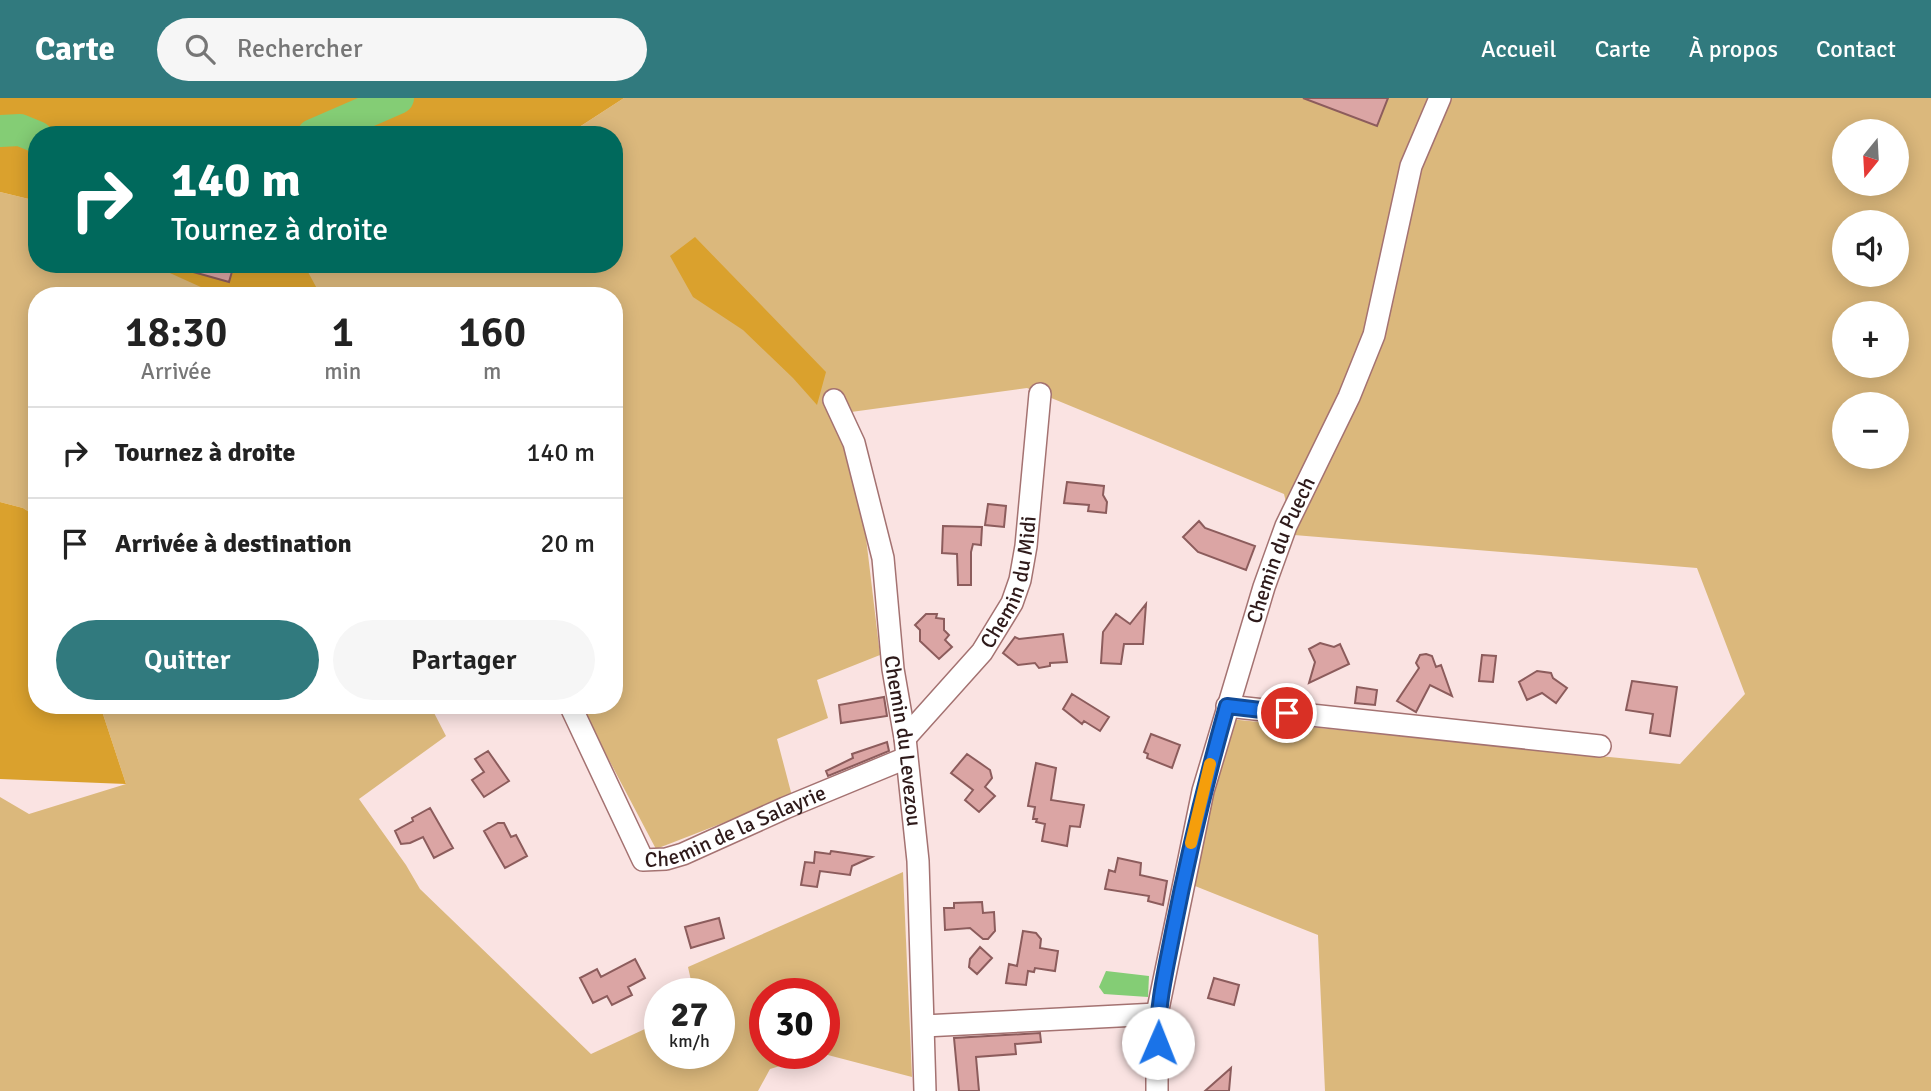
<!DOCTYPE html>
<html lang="fr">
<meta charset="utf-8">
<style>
body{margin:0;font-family:Signika,sans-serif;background:#f6f6f6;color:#222;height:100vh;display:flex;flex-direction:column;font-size:26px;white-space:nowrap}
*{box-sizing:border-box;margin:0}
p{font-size:23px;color:#767676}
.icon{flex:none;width:38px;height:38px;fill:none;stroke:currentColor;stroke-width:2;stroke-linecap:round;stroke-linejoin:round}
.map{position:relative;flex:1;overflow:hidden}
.side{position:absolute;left:28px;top:189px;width:595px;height:427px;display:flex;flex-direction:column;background:#fff;border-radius:28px;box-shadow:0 4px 18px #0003}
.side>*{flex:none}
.banner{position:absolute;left:28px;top:28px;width:595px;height:147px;border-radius:28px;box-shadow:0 4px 18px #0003;background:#00695c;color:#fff;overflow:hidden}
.needle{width:46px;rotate:198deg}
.buttons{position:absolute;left:1832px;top:21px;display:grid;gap:14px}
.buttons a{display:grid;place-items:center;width:77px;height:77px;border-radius:50%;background:#fff;box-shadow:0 4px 18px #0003;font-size:35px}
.speed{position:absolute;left:644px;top:880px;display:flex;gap:14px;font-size:35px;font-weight:700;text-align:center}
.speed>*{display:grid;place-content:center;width:91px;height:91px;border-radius:50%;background:#fff;box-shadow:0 4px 18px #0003;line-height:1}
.speed small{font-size:18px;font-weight:400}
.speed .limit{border:10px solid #d22;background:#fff;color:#111}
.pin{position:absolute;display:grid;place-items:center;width:60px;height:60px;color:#fff;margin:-30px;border:4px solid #fff;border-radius:50%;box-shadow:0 2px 7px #0007}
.me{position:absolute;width:77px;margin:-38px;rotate:1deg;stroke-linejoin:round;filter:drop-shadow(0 0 5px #0008)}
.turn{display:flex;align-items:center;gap:24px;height:147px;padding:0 28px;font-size:32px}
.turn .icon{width:91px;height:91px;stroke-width:2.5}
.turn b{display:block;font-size:49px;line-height:60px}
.eta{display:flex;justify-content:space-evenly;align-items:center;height:119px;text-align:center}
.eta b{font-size:42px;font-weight:600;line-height:49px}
.action{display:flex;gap:14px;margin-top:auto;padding:14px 28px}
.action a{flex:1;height:80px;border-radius:42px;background:#317a7e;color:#fff;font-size:28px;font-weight:600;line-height:80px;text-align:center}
.action a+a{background:#f6f6f6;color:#222}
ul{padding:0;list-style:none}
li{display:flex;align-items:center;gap:21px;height:91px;padding:0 28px;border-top:2px solid #e0e0e0}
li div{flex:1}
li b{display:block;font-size:26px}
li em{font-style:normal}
header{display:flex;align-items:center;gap:42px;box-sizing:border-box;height:98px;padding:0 35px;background:#317a7e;color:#fff}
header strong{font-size:33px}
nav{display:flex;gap:38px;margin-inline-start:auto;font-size:24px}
.search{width:490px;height:63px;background:#f6f6f6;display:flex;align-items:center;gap:18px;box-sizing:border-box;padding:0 24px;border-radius:38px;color:#767676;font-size:26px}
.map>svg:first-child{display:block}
.green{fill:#dbb87c;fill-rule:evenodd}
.forest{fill:#daa12d}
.water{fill:#84cd75}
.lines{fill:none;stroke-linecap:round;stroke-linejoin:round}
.river{stroke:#84cd75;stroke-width:32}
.building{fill:#dba5a4;stroke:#8c5c5c;stroke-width:2}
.street-casing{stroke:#a47271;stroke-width:24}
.street{stroke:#fff;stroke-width:21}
.route-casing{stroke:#114b97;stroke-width:18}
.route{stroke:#1a73e8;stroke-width:12}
.slow{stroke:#f59e0b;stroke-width:12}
.labels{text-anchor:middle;stroke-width:6;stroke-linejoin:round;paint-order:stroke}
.street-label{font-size:21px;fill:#2e1a1a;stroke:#fae3e2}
</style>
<header>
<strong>Carte</strong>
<div class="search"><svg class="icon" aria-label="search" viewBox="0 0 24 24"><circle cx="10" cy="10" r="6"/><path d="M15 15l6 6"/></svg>Rechercher</div>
<nav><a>Accueil</a><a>Carte</a><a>À propos</a><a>Contact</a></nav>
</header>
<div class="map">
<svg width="1931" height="993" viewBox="0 0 1931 993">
<rect width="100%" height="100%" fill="#fae3e2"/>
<path class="green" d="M624 0H1931V993H1325L1318 837 1190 786 1229 621 1680 666 1745 596 1697 470 1294 437 1284 396 1027 290 851 314 880 557 817 582 828 620 777 641 792 698 656 751 580 607H614V198H37V419L23 410 0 404V94L37 103V166H614V37H567ZM1844 33H1897V86H1844ZM1844 124H1897V177H1844ZM1844 215H1897V268H1844ZM1844 306H1897V359H1844Z
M100 607H430L446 638 359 701 406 767 420 791 591 956 660 924V956H719V896H694L688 869 903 774 912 979 824 956V896H765V956H820L770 971 758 993H0V699L29 716 126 686Z"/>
<path class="forest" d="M0 0H624L567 37H37V103L0 94Z
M695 139 826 274 817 307 793 280 743 232 693 199 670 158Z
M150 166H289L308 174 321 198H274L269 194 203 190Z
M0 404 23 410 37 419V607H100L126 686 0 681Z"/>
<path class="water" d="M1106 873 1149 878 1148 899 1104 896 1099 889Z"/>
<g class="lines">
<path class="river" d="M0 33 20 32 37 39
M313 37 398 0"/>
</g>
<path class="building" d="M1303 0H1388L1377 28Z
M180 166H220L233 170 229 184 179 170Z
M1067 384 1104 388 1103 397 1107 404 1106 415 1088 413 1089 407 1064 405Z
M988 406 1006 408 1004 429 985 427Z
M1199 423 1205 430 1255 448 1246 472 1198 454 1183 439Z
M943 428 982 429 981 447 973 446 971 454V487H958L957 456 942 455Z
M1146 506 1143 546H1124L1121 566 1101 565 1103 534 1116 516 1130 526Z
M926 516H937L936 520 944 521V532L949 537 945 542 952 549 939 561 920 543V532L915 527Z
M1063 536 1067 564 1050 565V568L1039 570 1035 565 1018 567 1003 555 1015 539 1019 541Z
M1320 545 1334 549 1340 546 1349 566 1309 585 1315 564 1309 551Z
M1426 556 1432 558 1436 569 1441 567 1452 598 1430 587 1416 614 1397 603 1419 570 1416 565 1420 557Z
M1482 557 1496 558 1493 584 1479 583Z
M1537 573 1551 575 1553 580 1567 590 1556 605 1542 595 1527 602 1519 584Z
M1632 583 1677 589 1670 638 1650 635 1653 616 1626 612Z
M1357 589 1377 592 1375 607 1355 605Z
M1072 596 1109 619 1100 633 1084 623 1082 626 1063 611Z
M884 599 887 618 841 625 839 607Z
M1151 636 1180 647 1172 670 1147 660 1148 656 1144 654Z
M887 644 889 653 828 678 826 673 853 660 852 656Z
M488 653 509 683 484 699 472 682 484 674 475 661Z
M967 656 990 672 992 680 985 689 995 698 979 714 965 702 973 692 951 675Z
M1036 665 1056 670 1051 702 1084 707 1080 729 1070 728 1067 748 1042 743 1045 726 1036 724 1037 721H1033L1035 709 1028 708Z
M430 710 453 750 434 760 423 739 410 745 401 746 395 733 413 723 412 720Z
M498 725H504L511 739 516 737 527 758 505 770 484 733Z
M831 753 872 759 852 768 850 777 820 773 817 789 801 787 805 764 814 765 815 754 830 756Z
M1118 760 1141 765 1140 777 1167 783 1163 807 1148 803 1149 798 1105 791 1109 772 1115 774Z
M982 804 983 815 994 814 995 833 988 841H983L970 830 945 832 944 810H954V805Z
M719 820 724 840 691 850 685 829Z
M1023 833 1036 835 1041 841 1040 850 1058 853 1055 873 1035 870 1034 874 1028 873 1026 887 1006 885 1009 866 1017 868Z
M980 849 992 860 977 876 969 869 970 861Z
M635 861 645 880 628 889 632 897 612 907 607 898 593 905 580 880 597 871 601 879Z
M1214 880 1239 887 1234 907 1208 900Z
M1040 935 1041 944 1015 946 1016 956 976 959 979 993H959L954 940Z
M1231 970 1229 993H1205Z"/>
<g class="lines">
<g class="street-casing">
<g id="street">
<path id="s1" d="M834 302 854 345 883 460 893 571 905 640 918 763 925 993"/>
<path id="s2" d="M570 607 643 762 666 761 683 756 785 710 906 660"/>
<path d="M1227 608 1600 648"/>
<path id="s3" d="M905 640 982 554 1012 505 1020 482 1026 448 1040 296"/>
<path d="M924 928 1157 916"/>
<path id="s4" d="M1157 993V916L1203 693 1264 489 1286 428 1349 299 1374 237 1411 68 1440 0"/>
</g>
</g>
<use href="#street" class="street"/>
</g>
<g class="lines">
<g class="route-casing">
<path id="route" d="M1158 945C1157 907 1166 871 1173 834 1188 757 1206 683 1227 608L1287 615"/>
</g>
<use href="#route" class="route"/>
<path class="slow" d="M1191 745 1210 666"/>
</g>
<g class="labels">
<g class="street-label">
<text dy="7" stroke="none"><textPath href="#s4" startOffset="558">Chemin du Puech</textPath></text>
<text dy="7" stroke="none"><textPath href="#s3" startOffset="192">Chemin du Midi</textPath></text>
<text dy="7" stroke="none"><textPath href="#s1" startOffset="350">Chemin du Levezou</textPath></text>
<text dy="7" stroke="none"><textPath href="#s2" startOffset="270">Chemin de la Salayrie</textPath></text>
</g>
</g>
</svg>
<div class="buttons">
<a><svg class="needle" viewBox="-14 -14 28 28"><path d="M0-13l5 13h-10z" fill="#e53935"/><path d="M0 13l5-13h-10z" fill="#767676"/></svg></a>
<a><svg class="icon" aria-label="sound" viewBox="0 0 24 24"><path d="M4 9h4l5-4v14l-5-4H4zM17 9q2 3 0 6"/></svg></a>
<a>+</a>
<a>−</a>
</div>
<div class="speed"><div>27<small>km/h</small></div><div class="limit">30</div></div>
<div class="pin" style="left:1287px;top:615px;background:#d93025"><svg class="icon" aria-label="arrive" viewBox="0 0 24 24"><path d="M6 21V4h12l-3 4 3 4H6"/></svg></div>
<svg class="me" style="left:1158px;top:945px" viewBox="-20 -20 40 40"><circle r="19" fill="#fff"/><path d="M0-13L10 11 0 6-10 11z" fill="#1a73e8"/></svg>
<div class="banner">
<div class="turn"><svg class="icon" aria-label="right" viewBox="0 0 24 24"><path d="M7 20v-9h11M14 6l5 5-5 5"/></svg><div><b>140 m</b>Tournez à droite</div></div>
</div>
<section class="side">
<div class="eta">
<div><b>18:30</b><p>Arrivée</p></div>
<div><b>1</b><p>min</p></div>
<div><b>160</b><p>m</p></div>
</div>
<ul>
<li><svg class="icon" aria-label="right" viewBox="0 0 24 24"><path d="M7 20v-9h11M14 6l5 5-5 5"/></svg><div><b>Tournez à droite</b></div><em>140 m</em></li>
<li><svg class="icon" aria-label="arrive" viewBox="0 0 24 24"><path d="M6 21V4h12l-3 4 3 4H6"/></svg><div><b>Arrivée à destination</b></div><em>20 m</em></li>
</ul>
<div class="action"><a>Quitter</a><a>Partager</a></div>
</section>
</div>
